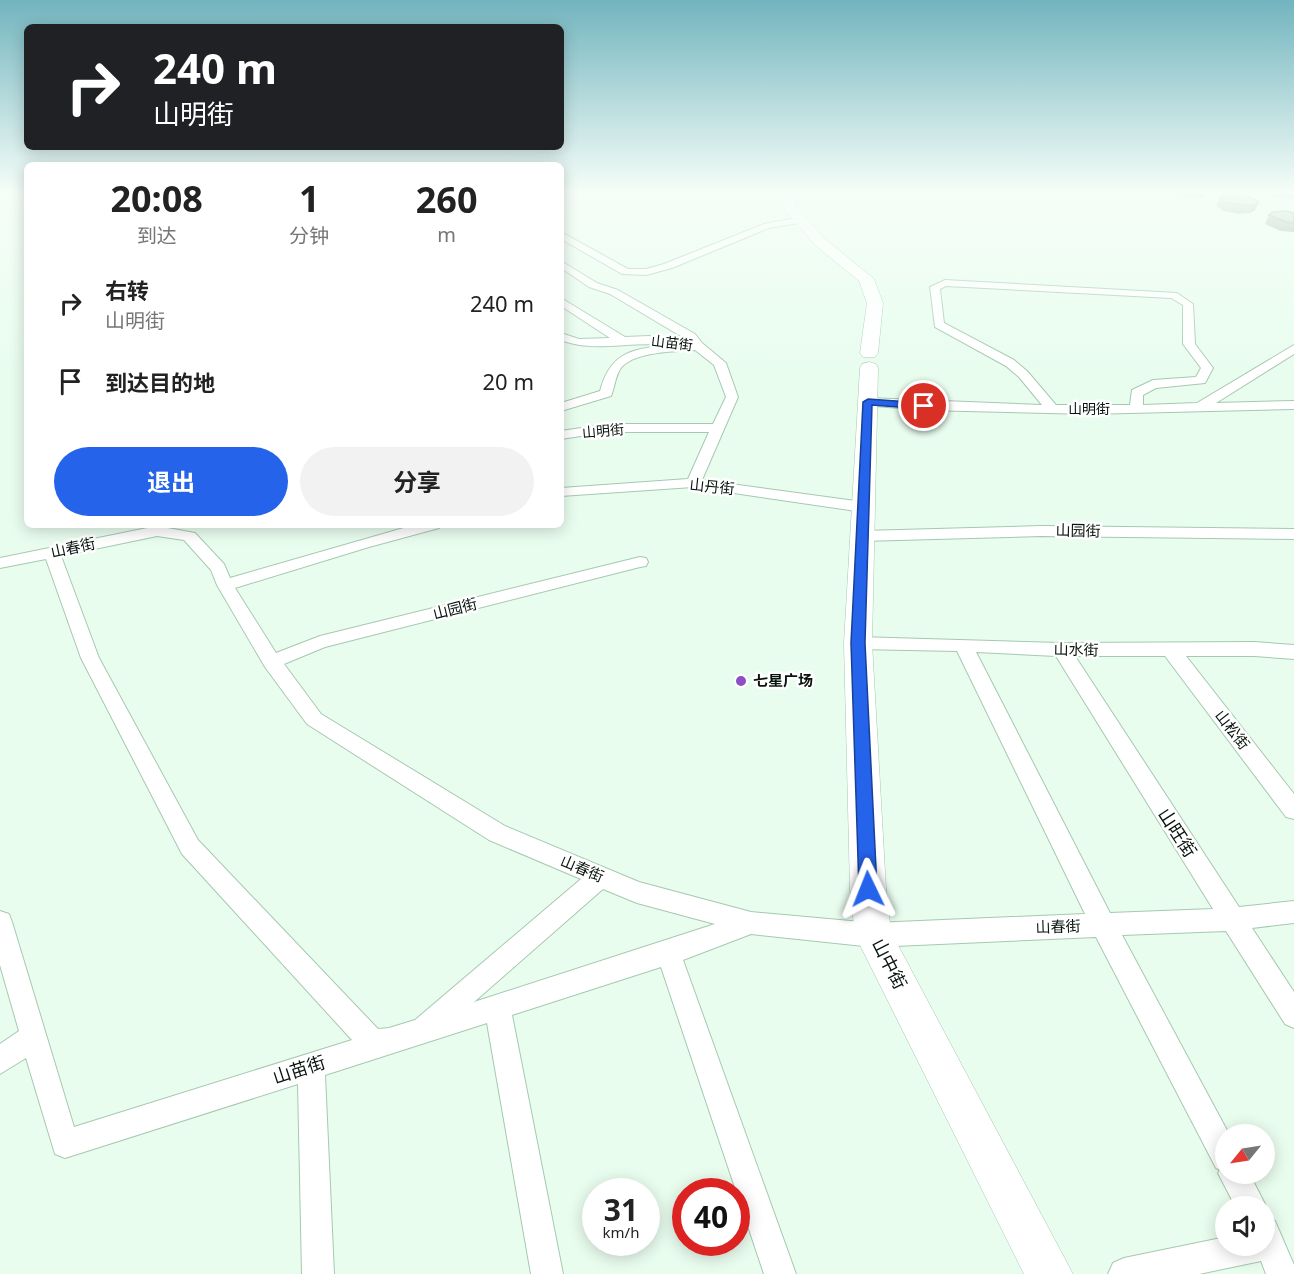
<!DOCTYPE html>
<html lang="zh">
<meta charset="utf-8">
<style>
body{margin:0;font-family:"Noto Sans","Noto Sans SC",sans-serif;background:#f2f2f2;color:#222;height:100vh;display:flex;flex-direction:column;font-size:22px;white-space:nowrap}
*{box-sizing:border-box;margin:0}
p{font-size:20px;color:#767676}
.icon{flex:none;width:33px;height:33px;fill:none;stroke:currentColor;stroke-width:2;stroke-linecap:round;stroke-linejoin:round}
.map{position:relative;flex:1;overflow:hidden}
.sheet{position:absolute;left:24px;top:162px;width:540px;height:366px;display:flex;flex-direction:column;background:#fff;border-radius:9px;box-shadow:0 3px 15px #0003}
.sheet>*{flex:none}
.hud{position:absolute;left:24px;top:24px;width:540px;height:126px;border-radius:9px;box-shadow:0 3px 15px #0003;background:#202124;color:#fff;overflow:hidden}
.needle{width:39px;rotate:240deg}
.fabs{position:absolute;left:1215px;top:1124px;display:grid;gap:12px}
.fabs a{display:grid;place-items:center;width:60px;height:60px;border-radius:50%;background:#fff;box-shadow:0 3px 15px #0003;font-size:30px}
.speed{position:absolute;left:582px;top:1178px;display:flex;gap:12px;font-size:30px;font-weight:700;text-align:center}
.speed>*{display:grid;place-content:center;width:78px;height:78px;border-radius:50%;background:#fff;box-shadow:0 3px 15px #0003;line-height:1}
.speed small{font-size:15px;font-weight:400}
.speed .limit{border:9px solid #d22;background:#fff;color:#111}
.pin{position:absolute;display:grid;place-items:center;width:51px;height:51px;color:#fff;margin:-26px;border:3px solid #fff;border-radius:50%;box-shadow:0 2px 6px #0007}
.me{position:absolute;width:66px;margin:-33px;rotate:358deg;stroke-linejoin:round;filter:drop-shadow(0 0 4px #0008)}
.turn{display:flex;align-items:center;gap:21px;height:126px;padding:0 30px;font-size:27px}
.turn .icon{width:78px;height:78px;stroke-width:2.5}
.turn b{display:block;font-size:42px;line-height:51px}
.eta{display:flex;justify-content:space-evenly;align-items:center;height:102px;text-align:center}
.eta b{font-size:36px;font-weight:700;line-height:42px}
.cta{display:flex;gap:12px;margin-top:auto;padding:12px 30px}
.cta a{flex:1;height:69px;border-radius:36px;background:#2563eb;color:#fff;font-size:24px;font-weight:700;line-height:69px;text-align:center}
.cta a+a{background:#f2f2f2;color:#222}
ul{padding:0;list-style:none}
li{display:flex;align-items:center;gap:18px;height:78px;padding:0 30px}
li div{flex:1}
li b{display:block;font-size:22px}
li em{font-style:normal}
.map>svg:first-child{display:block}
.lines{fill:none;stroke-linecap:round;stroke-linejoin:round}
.street-casing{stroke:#a6c8b0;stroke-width:2}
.secondary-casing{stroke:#a6c8b0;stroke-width:1}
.street{fill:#fff;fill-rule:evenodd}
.secondary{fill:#fff;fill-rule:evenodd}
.wall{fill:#8aa793}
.shaded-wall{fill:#718878}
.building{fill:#a1c2ab;stroke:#718878;stroke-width:1.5}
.route{fill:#2563eb;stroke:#184099;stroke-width:1.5}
.poi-dot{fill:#8c4fc5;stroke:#fff;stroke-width:2}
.labels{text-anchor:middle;stroke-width:5;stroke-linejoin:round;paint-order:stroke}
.far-street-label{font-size:14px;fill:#08140d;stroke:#fff}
.street-label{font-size:15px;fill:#08140d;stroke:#fff}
.poi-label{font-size:15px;font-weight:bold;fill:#08140d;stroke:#fff;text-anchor:start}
.near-street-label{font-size:18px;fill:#08140d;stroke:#fff}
</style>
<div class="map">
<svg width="1294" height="1274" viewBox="0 0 1294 1274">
<rect width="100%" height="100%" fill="#e9fdef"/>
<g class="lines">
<g class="street-casing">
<path id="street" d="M801 217 806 220 804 222 769 228 672 268 646 275 622 274 561 239V232L628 269H646L664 264 764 224Z
M561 261 597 283 618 290 695 334 702 343 726 363 738 397 702 480 863 502 871 507 868 510 863 512 693 487 561 496V488L688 479 709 432H608L561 439V431L608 424H713L726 397 714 365 695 350C676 351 633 352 621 368 615 376 615 387 611 396L561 411V403L600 391C610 354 629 350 664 345 630 341 593 353 561 340V333L579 339 610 338 561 306V298L625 337 649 336 689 341 610 294 589 287 561 268Z
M945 280 1177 293 1193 304 1195 344 1213 368 1205 383 1156 388 1143 395V405L1197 403 1294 345V354L1216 403 1294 401V409L1089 414 924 410 863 405 862 402 868 398 1042 405 1019 377 1006 366 935 327 930 287ZM946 286 1171 298 1183 305V344L1201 368 1196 377 1153 380 1132 390 1130 405H1056L1027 371 1014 360 944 323 940 289Z
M414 525H441L439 528 369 547 235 588 276 653 320 636 640 557 646 558 648 562 646 566 640 567 325 647 284 664 321 714 505 826 639 882 751 912 873 923 1085 914 957 651 858 649 852 648 849 643 852 638 858 637 1061 643 1254 642 1294 645V659L1254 656H1186L1294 794V819L1286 817 1165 656H1075L1239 907 1294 901V923L1252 928 1294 992V1028L1285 1024 1226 931 1122 935 1229 1134H1226V1173H1249L1266 1206 1264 1210V1206H1235L1218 1173 1220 1170 1216 1168 1096 937 873 947 751 934 683 960 796 1274H764L661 967 512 1015 563 1274H531L487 1023 325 1075 334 1274H302L298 1084 65 1158 55 1154 26 1058 0 1074V1044L19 1031 0 965V911L9 914 12 922 74 1127 352 1040 182 854 81 658 46 559 0 568V558L157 526 195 533 224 564 230 578ZM157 536 184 540 211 570 217 585 265 667 307 724 489 840 581 879 415 1020 389 1028 378 1029 198 840 99 658 61 556ZM976 652 1056 656 1213 909 1110 913ZM603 889 637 903 715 924 474 1002Z
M1041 526 1294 529V539L1041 536 862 541 854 536 862 531Z
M1264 1217 1275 1221 1294 1265V1274H1266L1261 1261 1199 1274H1108L1113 1263 1124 1258 1226 1237V1245H1264Z"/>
</g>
<g class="secondary-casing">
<path id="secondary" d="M776 191H788L796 206 825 239 874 279 883 303 878 353 875 357H863L860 353 867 303 859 281 815 245 785 210Z
M869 362 876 364 878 368 872 643 886 889 891 932 1073 1274H1024L855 935 850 889 844 643 860 368 862 364Z"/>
</g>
<use href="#street" class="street"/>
<use href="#secondary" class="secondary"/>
</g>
<path class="wall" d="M1170 191H1208L1206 195 1201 198H1190L1176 195Z
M1264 191H1294V199L1277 197Z
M1220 198 1259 202 1255 210 1250 213 1239 214 1224 211 1216 206Z
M1294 213V232L1281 231 1265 224 1269 215Z"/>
<path class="shaded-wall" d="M1204 191H1208L1206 195 1201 198Z
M1259 202 1255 210 1250 213 1254 205Z"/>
<path class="building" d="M1224 195 1251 197 1259 202 1254 205H1243L1227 203 1220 198Z
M1286 211 1294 213V223L1286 222 1269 215 1273 212Z"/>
<linearGradient id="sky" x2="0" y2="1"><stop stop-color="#72b4bf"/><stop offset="0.52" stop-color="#f5fef8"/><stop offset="1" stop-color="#f5fef8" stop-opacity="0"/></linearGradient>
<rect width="1294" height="369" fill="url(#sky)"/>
<path class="route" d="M868 399 924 403 929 406 924 409 872 405 865 643 877 889 874 895 868 897 862 895 859 889 851 643 863 402Z"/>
<circle class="poi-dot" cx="741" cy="681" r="6"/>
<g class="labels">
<g class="far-street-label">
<text transform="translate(672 343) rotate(7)" y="5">山苗街</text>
<text x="1089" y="414">山明街</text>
<text transform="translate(603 431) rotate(-5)" y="5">山明街</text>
</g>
<g class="street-label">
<text transform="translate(712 487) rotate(6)" y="5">山丹街</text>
<text transform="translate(1078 531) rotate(1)" y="5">山园街</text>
<text transform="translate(73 548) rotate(-12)" y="5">山春街</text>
<text transform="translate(455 609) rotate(-14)" y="5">山园街</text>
<text transform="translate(1076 650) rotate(1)" y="5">山水街</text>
<text transform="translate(1232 730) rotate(52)" y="5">山松街</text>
<text transform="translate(582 869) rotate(23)" y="5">山春街</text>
<text transform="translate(1058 927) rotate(-2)" y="5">山春街</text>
</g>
<g class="poi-label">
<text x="753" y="686">七星广场</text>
</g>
<g class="near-street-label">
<text transform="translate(1177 833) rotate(57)" y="6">山旺街</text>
<text transform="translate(889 964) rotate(63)" y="6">山中街</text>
<text transform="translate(299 1070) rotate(-18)" y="6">山苗街</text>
</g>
</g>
</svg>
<div class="fabs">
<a><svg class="needle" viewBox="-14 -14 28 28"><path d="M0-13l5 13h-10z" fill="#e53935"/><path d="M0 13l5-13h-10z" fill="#767676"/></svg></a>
<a><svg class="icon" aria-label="sound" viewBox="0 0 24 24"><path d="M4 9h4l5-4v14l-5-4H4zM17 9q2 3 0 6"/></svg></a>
</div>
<div class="speed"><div>31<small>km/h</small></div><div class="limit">40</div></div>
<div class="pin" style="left:924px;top:406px;background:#d93025"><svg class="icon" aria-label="arrive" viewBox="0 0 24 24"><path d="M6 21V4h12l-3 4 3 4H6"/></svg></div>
<svg class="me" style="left:868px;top:889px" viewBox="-20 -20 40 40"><path d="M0-17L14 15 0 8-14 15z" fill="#2563eb" stroke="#fff" stroke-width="4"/></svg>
<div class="hud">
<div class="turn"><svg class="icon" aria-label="right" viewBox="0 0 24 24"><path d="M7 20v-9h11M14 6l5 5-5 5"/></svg><div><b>240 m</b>山明街</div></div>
</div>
<section class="sheet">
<div class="eta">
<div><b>20:08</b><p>到达</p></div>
<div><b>1</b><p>分钟</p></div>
<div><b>260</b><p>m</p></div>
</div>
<ul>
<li><svg class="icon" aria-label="right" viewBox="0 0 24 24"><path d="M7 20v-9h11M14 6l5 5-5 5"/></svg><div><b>右转</b><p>山明街</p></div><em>240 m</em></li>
<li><svg class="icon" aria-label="arrive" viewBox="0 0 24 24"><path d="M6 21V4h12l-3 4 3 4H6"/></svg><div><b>到达目的地</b></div><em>20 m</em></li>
</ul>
<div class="cta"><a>退出</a><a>分享</a></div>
</section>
</div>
